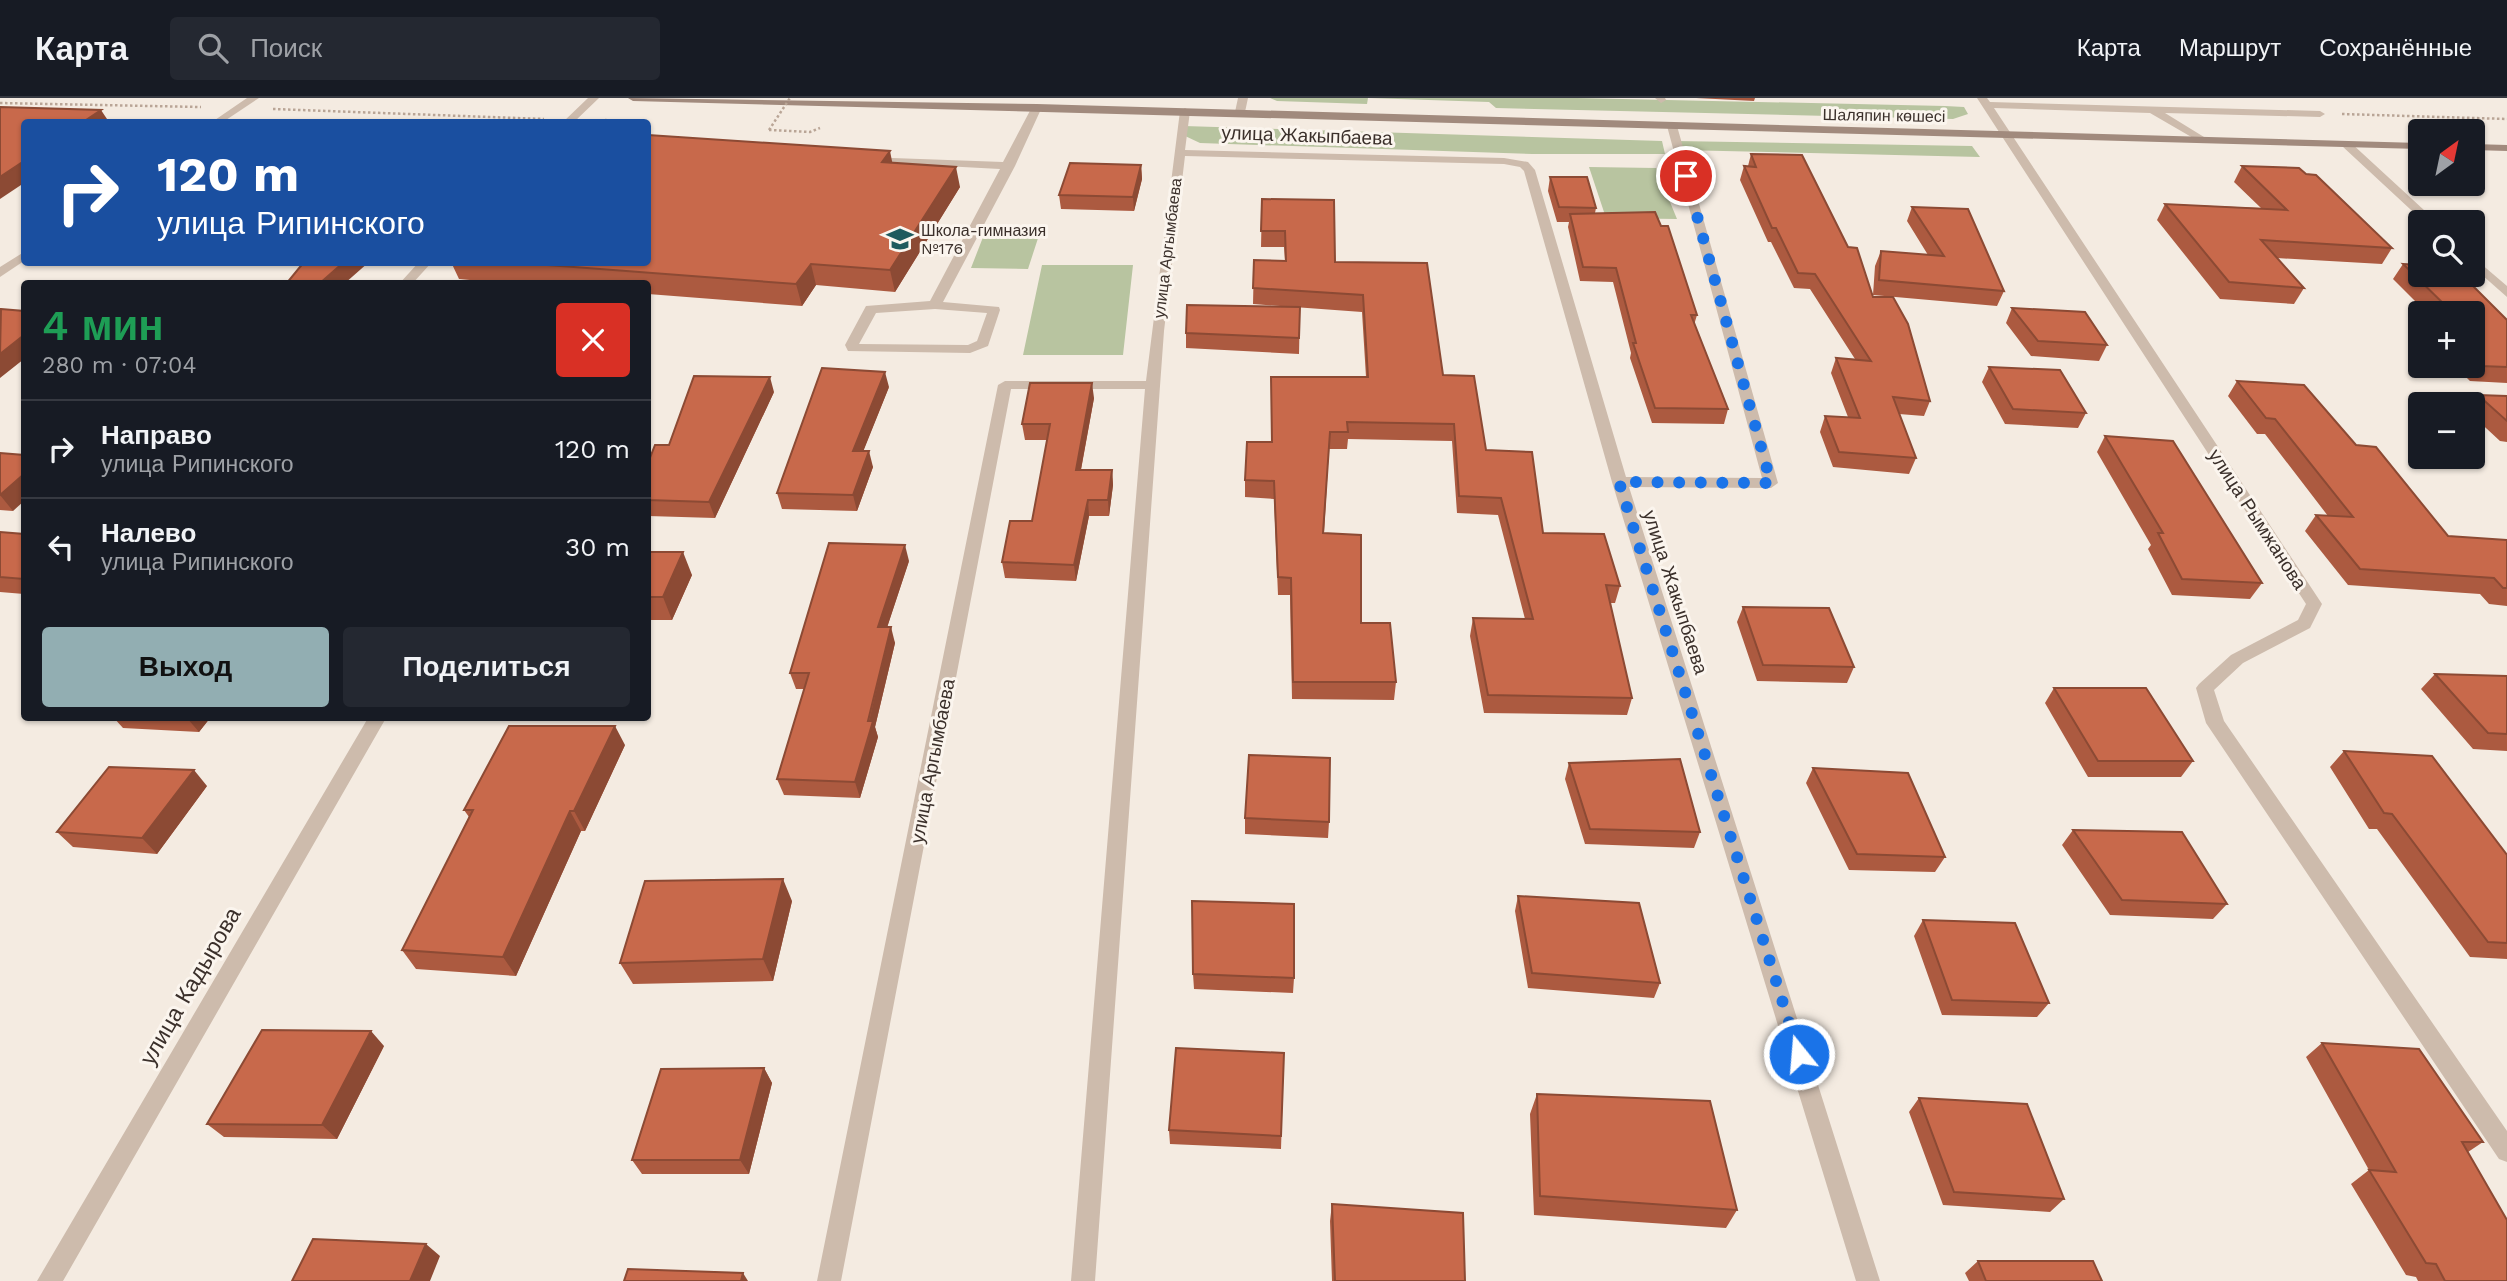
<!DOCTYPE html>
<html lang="ru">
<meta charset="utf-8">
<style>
body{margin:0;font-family:"Work Sans",sans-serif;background:#242831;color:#f1f3f6;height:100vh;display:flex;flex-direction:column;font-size:26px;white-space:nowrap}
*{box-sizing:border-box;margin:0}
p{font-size:23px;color:#9ea1a6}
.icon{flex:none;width:38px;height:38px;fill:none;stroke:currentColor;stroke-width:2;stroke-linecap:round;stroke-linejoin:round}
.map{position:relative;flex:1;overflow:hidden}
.sheet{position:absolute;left:21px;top:182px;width:630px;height:441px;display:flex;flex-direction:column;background:#171b24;border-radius:7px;box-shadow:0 2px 5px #0004}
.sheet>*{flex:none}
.banner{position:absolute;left:21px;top:21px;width:630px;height:147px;border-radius:7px;box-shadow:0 2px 5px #0004;background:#1a4fa0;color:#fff;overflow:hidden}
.needle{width:46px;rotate:33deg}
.buttons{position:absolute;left:2408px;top:21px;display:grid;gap:14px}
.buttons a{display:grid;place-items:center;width:77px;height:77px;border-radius:7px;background:#171b24;box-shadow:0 2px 5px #0004;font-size:35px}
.pin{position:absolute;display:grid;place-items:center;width:60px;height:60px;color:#fff;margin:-30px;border:4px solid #fff;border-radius:50%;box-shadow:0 2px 7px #0007}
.me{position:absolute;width:77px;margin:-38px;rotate:343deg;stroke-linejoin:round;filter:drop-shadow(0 0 5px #0008)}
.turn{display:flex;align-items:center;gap:24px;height:147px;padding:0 21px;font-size:32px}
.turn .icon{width:91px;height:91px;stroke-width:2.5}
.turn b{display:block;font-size:49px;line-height:60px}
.round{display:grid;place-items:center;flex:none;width:74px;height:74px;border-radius:7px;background:#242831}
.summary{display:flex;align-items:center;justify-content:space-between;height:119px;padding:0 21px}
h1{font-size:42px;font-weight:600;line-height:52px;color:#1e9e55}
.primary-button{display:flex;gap:14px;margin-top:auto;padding:14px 21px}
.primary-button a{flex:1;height:80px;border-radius:7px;background:#92aeb2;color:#111;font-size:28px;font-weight:600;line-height:80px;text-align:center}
.primary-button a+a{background:#242831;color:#f1f3f6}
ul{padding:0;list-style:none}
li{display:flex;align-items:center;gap:21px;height:98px;padding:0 21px;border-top:2px solid #363941}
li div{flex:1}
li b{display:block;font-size:26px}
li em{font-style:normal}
header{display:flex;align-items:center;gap:42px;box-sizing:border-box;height:98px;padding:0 35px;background:#171b24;border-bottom:2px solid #363941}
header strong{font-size:33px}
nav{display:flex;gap:38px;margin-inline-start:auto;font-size:24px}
.search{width:490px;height:63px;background:#242831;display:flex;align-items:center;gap:18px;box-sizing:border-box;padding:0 24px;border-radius:7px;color:#9ea1a6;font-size:26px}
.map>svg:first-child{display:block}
.green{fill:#b8c4a0}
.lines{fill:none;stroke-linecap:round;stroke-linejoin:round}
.path{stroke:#b9a596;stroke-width:2.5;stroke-dasharray:2.5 2.5;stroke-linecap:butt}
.service{fill:#cdbbac;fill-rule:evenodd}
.minor{fill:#cdbbac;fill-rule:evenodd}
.secondary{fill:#a18a7d;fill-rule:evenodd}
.path-bridge{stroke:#b9a596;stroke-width:2.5;stroke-dasharray:2.5 2.5;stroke-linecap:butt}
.wall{fill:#ac5a40}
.shaded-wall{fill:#8c4a34}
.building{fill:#c8694b;stroke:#8c4a34;stroke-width:2}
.route{stroke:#1a73e8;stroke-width:12;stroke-dasharray:0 21.6}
.labels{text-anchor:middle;stroke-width:6;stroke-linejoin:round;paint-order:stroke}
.far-street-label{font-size:16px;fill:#3b302b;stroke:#fbf5ee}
.far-poi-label{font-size:16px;fill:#3b302b;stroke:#fbf5ee;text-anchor:start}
.street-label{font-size:19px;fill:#3b302b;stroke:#fbf5ee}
.near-street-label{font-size:23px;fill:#3b302b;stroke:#fbf5ee}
</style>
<header>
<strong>Карта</strong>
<div class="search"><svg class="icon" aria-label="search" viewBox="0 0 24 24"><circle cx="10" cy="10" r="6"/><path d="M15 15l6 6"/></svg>Поиск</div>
<nav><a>Карта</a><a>Маршрут</a><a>Сохранённые</a></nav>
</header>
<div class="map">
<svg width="2507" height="1183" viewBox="0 0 2507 1183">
<rect width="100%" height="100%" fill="#f4ebe1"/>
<path class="green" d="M1270 0H1577L1945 8 1964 9 1968 16 1953 21 1496 10 1489 4 1368 0 1367 6 1277 3Z
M1184 28 1662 43 1665 56H1532L1200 45 1183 37Z
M1676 43 1972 48 1980 59 1678 52Z
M1589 69 1656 70 1677 121 1606 120Z
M987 129 1041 131 1028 171 971 170Z
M1042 167H1133L1123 257H1023Z"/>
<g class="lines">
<path class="path" d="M0 5 201 9
M273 11 544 21
M2342 16 2507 21
M605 22 625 23
M769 32 810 34 820 30"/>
<path class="service" d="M1033 7 1042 9 1015 68 943 204 999 209 1000 212 988 248 970 255 848 253 845 247 866 208 930 203 1000 71 869 64 864 61 865 59 1003 64ZM935 211 987 215 977 243 968 247 859 246 876 215Z"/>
<path class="minor" d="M247 0H259L223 24H212Z
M588 0H599L574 24H563Z
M1238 0H1248L1245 14 1240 17 1235 14Z
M1655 0H1665L1666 2 1661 5Z
M1977 0H1987L1990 4 2320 13 2325 16 2320 19 2165 15 2204 39V43L2200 44 2150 15 1994 10 2322 506 2310 530 2243 565 2214 592 2224 623 2507 1033V1064L2499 1061 2206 625 2196 590 2199 586 2231 557 2298 522 2306 506Z
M1185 10 1190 13 1185 52 1504 60 1528 64 1535 72 1626 379 1762 380 1667 28 1672 25 1677 28 1778 385 1771 390 1629 389 1880 1183H1856L1612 384 1524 73 1520 69 1504 66 1185 58 1164 233 1095 1183H1071L1145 291H1011L841 1183H817L998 287 1005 283H1146L1180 13Z
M2342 44H2350L2437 124H2424L2342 48Z
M24 154V163L0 179V169Z
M2473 159 2507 188V199L2473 169Z
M419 164H432L412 186H399Z
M368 620H386L63 1183H37Z"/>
<path class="secondary" d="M628 0 1037 6 2420 45V51L633 3Z
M2473 46 2507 47V53L2473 52Z"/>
<path class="path-bridge" d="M769 32 790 0"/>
</g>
<path class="wall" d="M1696 0H1755L1754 3Z
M1751 56 1873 199 1930 303 1924 318 1899 316 1916 360 1909 376 1833 369 1820 334 1825 318 1848 319 1831 275 1836 260 1855 261 1810 191 1794 190 1771 144H1768L1740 82 1744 68H1748Z
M892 64 960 89 895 194 816 187 802 208 648 196V186H512L459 181 451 164H648Z
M1141 67 1142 81 1134 113 1061 111 1059 97Z
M2242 68 2392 150 2382 166 2277 160 2304 190 2294 206 2220 201 2157 122 2165 106 2261 110 2234 84Z
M1550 79 1596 110 1595 115 1697 217 1694 227 1728 311 1724 326 1652 325 1630 260 1631 255 1613 184 1580 183 1568 129 1569 124H1557L1548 93Z
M1262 101 1335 164 1443 277 1486 352 1543 435 1620 488 1615 505H1610L1632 600 1627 617 1484 615 1470 538 1473 520 1525 521 1498 417 1457 415 1452 343 1348 341 1347 351H1329L1324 435 1361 525 1396 584 1394 602 1292 601 1290 497H1278L1274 401 1245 399V382L1271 344 1366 279 1362 214 1253 206 1254 162 1285 163 1284 149H1261Z
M1912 109 2004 193 1997 208 1873 197 1875 168 1881 153 1928 157 1907 123Z
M2403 166 2507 222V285L2470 283 2455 268H2473V215H2427L2393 181Z
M1300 209 1299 256 1186 250V235Z
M2012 210 2107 247 2099 263 2031 258 2006 225Z
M1989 269 2086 315 2078 330 2005 326 1982 284Z
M2237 283 2356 347 2448 438 2507 442V508L2489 506 2480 496 2348 487 2305 433 2316 417 2328 418 2265 336H2257L2228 298Z
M889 289 863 353 873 369 857 413 782 411 777 395Z
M774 294 715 420 648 418V365Z
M2478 297 2507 298V344L2500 343 2473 318V306H2471Z
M1094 300 1081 372H1112L1113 387 1109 418H1089L1076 483 1005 480 1002 464 1032 423 1047 342H1025L1022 326Z
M2105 338 2262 485 2250 501 2172 497 2148 451 2151 447 2097 354Z
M0 355 13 413 0 412Z
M0 434 24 436V496L0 494Z
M648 454 692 477 672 522H648Z
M909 463 887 529 895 545 875 629 878 639 860 700 784 697 777 681 804 591H796L790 575Z
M1743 509 1854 569 1847 585 1757 583 1737 524Z
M2435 576 2507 578V653L2473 651 2421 591Z
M2054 590 2193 663 2181 679H2088L2045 605Z
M114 620H210L199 634 123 630Z
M625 647 585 733H581L516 878 416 871 402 852 469 719 464 712Z
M2344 653 2507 757V861L2470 859 2377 731H2369L2330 669Z
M1569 665 1700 734 1694 750 1585 746 1565 681Z
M1813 670 1945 759 1935 774 1849 772 1806 685Z
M207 688 157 756 73 749 57 734Z
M1245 720 1329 724 1328 740 1245 736Z
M2073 732 2227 806 2213 821 2110 817 2062 747Z
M1518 798 1660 885 1654 900 1528 890 1515 813Z
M792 803 773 883 633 886 620 865Z
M1923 822 2049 905 2037 919 1942 917 1914 838Z
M1193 876 1294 880 1293 895 1194 891Z
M2322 945 2483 1044 2468 1054 2507 1183H2418L2416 1179 2406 1177 2351 1086 2369 1072 2306 959Z
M384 948 337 1041 224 1039 207 1026Z
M1284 955 1281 1051 1170 1046 1169 1032Z
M764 970 772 985 749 1076H642L632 1062Z
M1537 996 1737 1112 1726 1130 1534 1117 1530 1016Z
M1919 1000 2064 1101 2050 1114 1943 1107 1909 1014Z
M1332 1106 1465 1183H1332L1330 1123Z
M1978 1163 2102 1183H1969L1965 1175Z"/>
<path class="shaded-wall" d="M101 12 109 24H83Z
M890 53 894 73 882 64Z
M24 63V85L0 101V79Z
M1141 67 1142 81 1134 113 1133 99Z
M956 69 960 89 895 194 890 172Z
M344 164H369L344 186H319Z
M811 166 816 187 802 208 796 186Z
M24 237V261L0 280V256Z
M885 274 889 289 857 369 853 353Z
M770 279 774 294 715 420 709 404Z
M1092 285 1094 300 1078 387 1076 372Z
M869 353 873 369 857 413 853 397Z
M1112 372 1113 387 1109 418 1108 402Z
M24 376V403L13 413 0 397Z
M1088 402 1089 418 1076 483 1074 467Z
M905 447 909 463 882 545 878 529Z
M683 454 692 477 672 522 663 499Z
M891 529 895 545 875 629 878 639 860 700 855 684Z
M187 620H210L199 634Z
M615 628 625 647 585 733 574 713Z
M194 672 207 688 157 756 142 740Z
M570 713 581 733 516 878 503 859Z
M783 781 792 803 773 883 763 861Z
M371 933 384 948 337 1041 322 1027Z
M764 970 772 985 749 1076 740 1062Z
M426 1146 440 1158 430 1183H410Z
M743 1175 748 1183H741Z"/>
<path class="building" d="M0 9 101 12 83 24H24V63L0 79Z
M648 37 890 53 882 64 956 69 890 172 811 166 796 186 507 164H648Z
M1751 56 1802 57 1848 149 1857 150 1873 199H1893L1908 226 1930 303 1893 299 1916 360 1839 354 1825 318 1860 320 1836 260 1871 263 1815 176 1798 175 1776 130H1772L1744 68 1756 69Z
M1070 65 1141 67 1133 99 1059 97Z
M2242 68 2299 70 2306 76 2316 77 2392 150 2261 142 2304 190 2229 184 2165 106 2287 112Z
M1550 79H1587L1596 110 1559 109Z
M1262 101 1334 102 1335 164 1427 165 1443 277 1474 278 1486 352 1532 354 1543 435 1604 436 1620 488 1606 487 1632 600 1488 597 1473 520 1533 521 1501 400 1459 398 1454 326 1347 324 1348 334H1330L1323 435 1361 437V525H1390L1396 584H1293L1291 480 1278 479 1274 383 1245 382 1247 344H1272L1271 279H1368L1363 197 1253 190 1254 162 1286 163 1285 133H1261Z
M1912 109 1968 111 2004 193 1879 182 1881 153 1944 158Z
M1655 114 1661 128H1668L1697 217H1691L1728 311 1655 310 1633 245H1636L1616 170 1583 169 1570 116Z
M304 164H344L319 186H286Z
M2403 166 2420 167V177H2462L2507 222V269L2481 268 2473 259V215H2453Z
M1187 207 1300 209 1299 240 1186 235Z
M2012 210 2085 214 2107 247 2038 243Z
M1 211 24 213V237L0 256Z
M1989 269 2060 272 2086 315 2013 311Z
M822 270 885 274 853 353H869L853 397 777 395Z
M694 278 770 279 709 404 648 402V365L655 347H669Z
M2237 283 2304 287 2356 347 2376 349 2448 438 2507 442V490H2503L2494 480 2360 471 2316 417 2353 419 2275 321 2266 320Z
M1030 285H1092L1076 372H1112L1108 402H1088L1074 467 1002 464 1010 423H1032L1050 326H1022Z
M2478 297 2507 298V323Z
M2105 338 2173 343 2262 485 2182 481 2158 435H2163Z
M0 355 24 357V376L0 397Z
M0 434 24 436V481L0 479Z
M829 445 905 447 878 529H891L868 623H873L855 684 777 681 809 575H790Z
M648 454H683L663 499H648Z
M1743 509 1829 510 1854 569 1763 567Z
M2435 576 2507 578V636L2488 635Z
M2054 590H2146L2193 663H2098Z
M509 628H615L574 713H570L503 859 402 852 473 712H464Z
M2344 653 2432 658 2507 757V845L2488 844 2392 716 2384 715Z
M1249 657 1330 660 1329 724 1245 720Z
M1680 661 1700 734 1590 731 1569 665Z
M109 669 194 672 142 740 57 734Z
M1813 670 1908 675 1945 759 1857 756Z
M2073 732 2182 734 2227 806 2122 802Z
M783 781 763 861 620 865 645 783Z
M1518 798 1639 805 1660 885 1532 875Z
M1192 803 1294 806V880L1193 876Z
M1923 822 2015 825 2049 905 1952 902Z
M262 932 371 933 322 1027 207 1026Z
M2322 945 2419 951 2483 1044H2462L2507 1122V1183H2445L2436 1166 2426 1165 2369 1072 2396 1074Z
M1176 950 1284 955 1281 1038 1169 1032Z
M764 970 740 1062H632L661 971Z
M1537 996 1710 1003 1737 1112 1540 1098Z
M1919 1000 2027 1006 2064 1101 1954 1094Z
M1332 1106 1463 1115 1465 1183H1335Z
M313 1141 426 1146 410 1183H292Z
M1978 1163H2093L2102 1183H1986Z
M628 1171 743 1175 741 1183H624Z"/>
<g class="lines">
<path class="route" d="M1686 78 1771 385 1619 384 1799 956"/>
</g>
<defs>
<g id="school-bare" transform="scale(2.1)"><path d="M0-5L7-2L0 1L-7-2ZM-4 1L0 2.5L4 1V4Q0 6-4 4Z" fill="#1f5a5e" stroke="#fbf5ee" stroke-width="2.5" paint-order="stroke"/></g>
</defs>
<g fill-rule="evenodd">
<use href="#school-bare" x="900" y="141"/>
</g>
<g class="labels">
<g class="far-street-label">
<text transform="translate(1884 17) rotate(1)" y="6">Шаляпин көшесі</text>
<text transform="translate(1167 150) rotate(-83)" y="6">улица Аргымбаева</text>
</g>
<g class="far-poi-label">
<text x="921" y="138">Школа-гимназия<tspan x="921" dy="18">№176</tspan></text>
</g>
<g class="street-label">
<text transform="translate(1307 37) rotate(2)" y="7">улица Жакыпбаева</text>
<text transform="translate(2258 421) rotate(57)" y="7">улица Рымжанова</text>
<text transform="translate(1676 494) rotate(72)" y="7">улица Жакыпбаева</text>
<text transform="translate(932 663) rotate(-79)" y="7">улица Аргымбаева</text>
</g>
<g class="near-street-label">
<text transform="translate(190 888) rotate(-60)" y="8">улица Кадырова</text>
</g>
</g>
</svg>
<div class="buttons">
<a><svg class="needle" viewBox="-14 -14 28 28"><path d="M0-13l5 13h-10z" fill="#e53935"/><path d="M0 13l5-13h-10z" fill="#9ea1a6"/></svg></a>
<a><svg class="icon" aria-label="search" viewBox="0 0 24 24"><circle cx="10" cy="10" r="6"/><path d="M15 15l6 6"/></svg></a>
<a>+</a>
<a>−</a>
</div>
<div class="pin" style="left:1686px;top:78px;background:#d93025"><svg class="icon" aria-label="arrive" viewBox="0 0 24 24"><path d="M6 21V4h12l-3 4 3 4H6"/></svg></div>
<svg class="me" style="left:1799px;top:956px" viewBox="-20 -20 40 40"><circle r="17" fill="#1a73e8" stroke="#fff" stroke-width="3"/><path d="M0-11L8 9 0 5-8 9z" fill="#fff"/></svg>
<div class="banner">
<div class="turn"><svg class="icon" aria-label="right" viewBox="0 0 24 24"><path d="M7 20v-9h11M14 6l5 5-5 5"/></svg><div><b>120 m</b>улица Рипинского</div></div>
</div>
<section class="sheet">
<div class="summary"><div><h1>4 мин</h1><p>280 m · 07:04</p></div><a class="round" style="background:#d93025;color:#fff"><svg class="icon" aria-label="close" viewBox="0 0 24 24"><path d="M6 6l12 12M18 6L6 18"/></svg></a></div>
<ul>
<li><svg class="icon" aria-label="right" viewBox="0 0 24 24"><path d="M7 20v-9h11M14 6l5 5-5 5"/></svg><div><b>Направо</b><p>улица Рипинского</p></div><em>120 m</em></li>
<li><svg class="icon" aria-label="left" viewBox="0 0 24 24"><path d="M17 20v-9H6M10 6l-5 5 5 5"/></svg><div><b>Налево</b><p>улица Рипинского</p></div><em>30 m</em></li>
</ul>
<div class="primary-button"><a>Выход</a><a>Поделиться</a></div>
</section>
</div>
